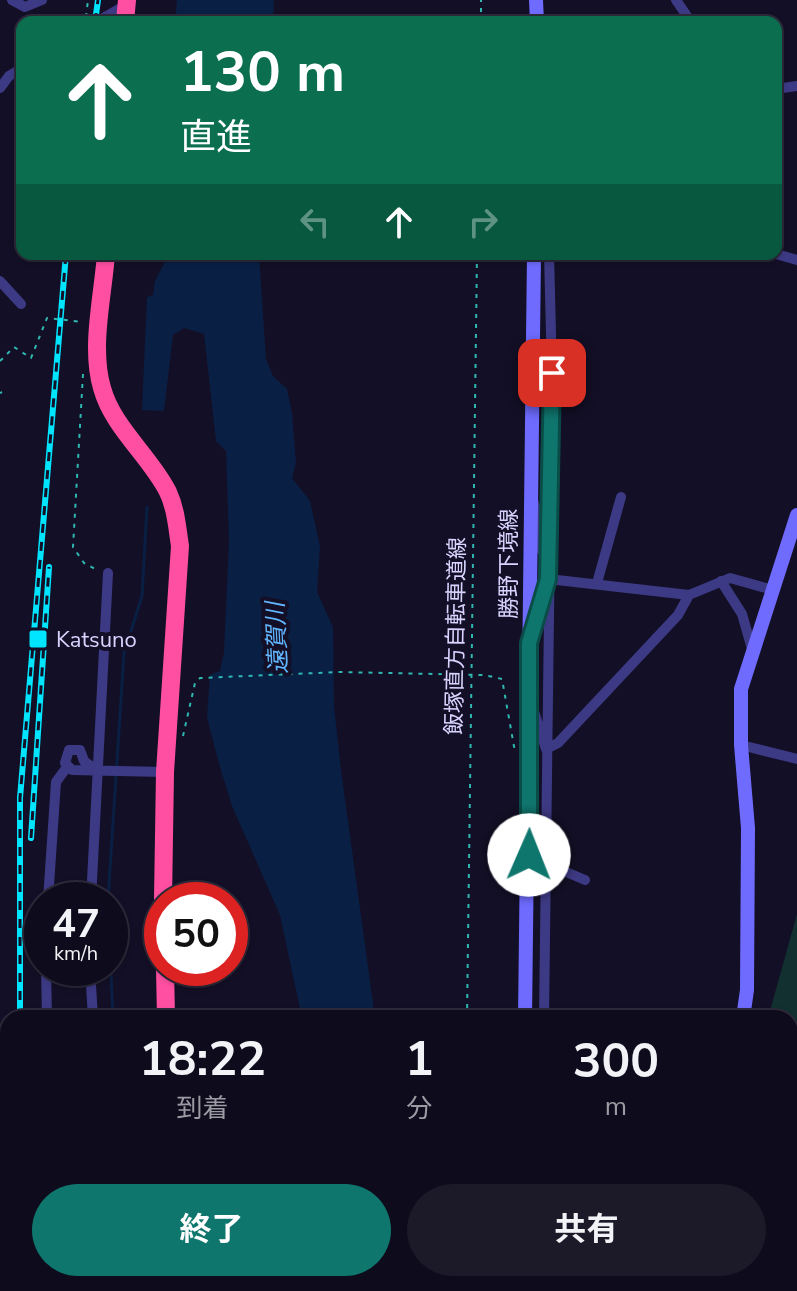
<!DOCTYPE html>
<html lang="ja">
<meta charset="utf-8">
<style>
body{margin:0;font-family:"Nunito Sans","Noto Sans JP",sans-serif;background:#1c1929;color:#f1f3f6;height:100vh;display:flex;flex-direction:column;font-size:30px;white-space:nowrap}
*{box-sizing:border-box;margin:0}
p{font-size:26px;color:#9b9ba3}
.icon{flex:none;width:44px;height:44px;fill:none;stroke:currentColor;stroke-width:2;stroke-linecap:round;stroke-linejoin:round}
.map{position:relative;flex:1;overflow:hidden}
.drawer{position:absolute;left:0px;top:1010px;width:798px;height:282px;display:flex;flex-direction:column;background:#0e0b1c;border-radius:24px 24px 0 0;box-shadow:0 2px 6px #0004,0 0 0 2px #2e2b3b}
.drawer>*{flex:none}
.hud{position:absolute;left:16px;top:16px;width:766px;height:244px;border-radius:16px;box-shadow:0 2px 6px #0004,0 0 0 2px #2e2b3b;background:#0b6e4f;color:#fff;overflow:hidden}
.speed{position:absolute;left:24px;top:882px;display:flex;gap:16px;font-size:40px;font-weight:700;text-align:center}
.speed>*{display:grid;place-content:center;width:104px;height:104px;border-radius:50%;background:#0e0b1c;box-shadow:0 2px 6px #0004,0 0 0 2px #2e2b3b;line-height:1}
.speed small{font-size:20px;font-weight:400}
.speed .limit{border:12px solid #d22;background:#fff;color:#111}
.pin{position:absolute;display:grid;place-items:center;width:68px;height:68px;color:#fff;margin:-34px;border-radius:16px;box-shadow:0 4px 12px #0006}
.me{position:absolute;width:88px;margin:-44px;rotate:1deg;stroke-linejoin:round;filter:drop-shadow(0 0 6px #0008)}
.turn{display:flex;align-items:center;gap:28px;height:168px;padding:0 32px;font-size:36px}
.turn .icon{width:104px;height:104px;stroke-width:2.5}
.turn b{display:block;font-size:56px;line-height:68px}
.lanes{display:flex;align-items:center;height:76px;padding:0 32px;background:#0003;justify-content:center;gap:40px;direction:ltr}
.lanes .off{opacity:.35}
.eta{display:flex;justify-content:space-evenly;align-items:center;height:136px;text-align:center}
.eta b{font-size:48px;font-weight:700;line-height:56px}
.cta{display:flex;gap:16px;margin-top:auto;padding:16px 32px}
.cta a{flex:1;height:92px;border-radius:48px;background:#0f766e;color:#fff;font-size:32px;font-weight:700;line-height:92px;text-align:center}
.cta a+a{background:#1c1929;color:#f1f3f6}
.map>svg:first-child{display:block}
.green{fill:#12302f}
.water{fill:#0a1f44}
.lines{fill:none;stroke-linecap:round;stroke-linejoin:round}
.stream{stroke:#0a1f44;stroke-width:3}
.path{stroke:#2fb8b0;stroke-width:2;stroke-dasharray:4 6;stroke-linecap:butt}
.street{stroke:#3d3a85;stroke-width:10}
.secondary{stroke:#6f6bff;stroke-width:14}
.highway{stroke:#ff4fa3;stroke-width:18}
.rail-casing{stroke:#00e5ff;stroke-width:6}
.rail{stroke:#130f26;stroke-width:3;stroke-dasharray:9;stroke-linecap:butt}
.route-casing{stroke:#0a4d48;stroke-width:20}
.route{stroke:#0f766e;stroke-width:14}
.poi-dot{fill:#00e5ff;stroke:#130f26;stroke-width:3}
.labels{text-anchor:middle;stroke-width:8;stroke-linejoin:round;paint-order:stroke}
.street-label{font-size:22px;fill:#d9d4ff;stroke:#130f26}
.poi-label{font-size:22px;fill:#d9d4ff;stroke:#130f26;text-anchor:start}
.water-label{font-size:24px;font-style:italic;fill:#62b6ff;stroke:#130f26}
</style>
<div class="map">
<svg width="797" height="1291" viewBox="0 0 797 1291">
<rect width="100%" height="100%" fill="#130f26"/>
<path class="green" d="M797 914V1291H784V1284H790V1018H768Z"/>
<path class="water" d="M177 0H274L273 22H175Z
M169 254H259L266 359 273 376 287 389 292 413 296 463 292 478 310 501 320 546 317 592 333 627 334 706 341 770 375 1018H302L280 915 232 806 219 764 207 717 210 675 220 671 224 652 229 541 226 451 216 441 204 334 184 328 173 335 164 411 142 410 147 297 153 295 155 281Z
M328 1284H415L416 1291H329Z"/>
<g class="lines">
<path class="stream" d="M108 900 124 653 142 596 147 507
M110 950 113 1018
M130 1284V1291"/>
<path class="path" d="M86 17 88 0
M481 22V0
M0 361 14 347 31 358 47 318 83 322
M83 374 73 547 84 563 99 571
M0 393 2 392
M183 736 195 683 200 678 339 672 484 675 502 679 515 752
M467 1018 477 254
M146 1284V1291
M493 1284 495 1291"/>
<path class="street" d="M12 0 25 7 42 0
M676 0 691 22
M96 22 126 5
M0 88 9 76 22 68
M776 89 797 86
M776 254 797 260
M0 281 21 304
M533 501 539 517 542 551
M721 581 742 614 752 649
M597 583 621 497
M533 634 548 579 689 595 730 578 773 590
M530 699 546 749 558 743 678 615 689 595
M741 745 797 759
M96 770 84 761 80 750H69L65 763 72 770 165 772
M531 829 539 864
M545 863 585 880
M48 900 56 782 67 767
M91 900 108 573
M46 968 47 1018
M90 968 93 1018
M544 1018 552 373 549 254
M12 1284 13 1291
M111 1284 112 1291
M742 1291 743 1284"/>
<path class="secondary" d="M536 0 537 22
M525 1018 534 254
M743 1018 747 990 748 828 741 745V689L797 515
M0 1135 8 1134
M0 1193 8 1218
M30 1284 32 1291
M548 1284 549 1291
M619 1291 621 1284"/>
<path class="highway" d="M125 22 127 0
M106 254C103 296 90 347 102 388 113 428 150 456 168 492 176 509 177 527 180 546L165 772 163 900
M165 968 166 1018
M182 1284 183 1291"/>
<g class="rail-casing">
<path id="rail" d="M95 22 98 0
M31 838 49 567
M20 1018V798L66 254
M60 1284 62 1291"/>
</g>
<use href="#rail" class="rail"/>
</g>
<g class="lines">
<g class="route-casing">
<path id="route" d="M529 855V643L548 579 552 373"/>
</g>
<use href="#route" class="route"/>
</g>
<rect class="poi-dot" x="28" y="629" width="20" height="20" rx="4"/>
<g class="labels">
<g class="street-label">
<text transform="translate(508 564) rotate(-90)" y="8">勝野下境線</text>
<text transform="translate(455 636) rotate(-89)" y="8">飯塚直方自転車道線</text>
</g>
<g class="poi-label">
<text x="56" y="647">Katsuno</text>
</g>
<g class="water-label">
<text transform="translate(277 638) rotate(-93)" y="8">遠賀川</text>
</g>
</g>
</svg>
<div class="speed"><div>47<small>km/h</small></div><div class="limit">50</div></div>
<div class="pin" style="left:552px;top:373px;background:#d93025"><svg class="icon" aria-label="arrive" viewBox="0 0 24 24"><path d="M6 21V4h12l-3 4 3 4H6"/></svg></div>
<svg class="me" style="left:529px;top:855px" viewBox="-20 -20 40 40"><circle r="19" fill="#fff"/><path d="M0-13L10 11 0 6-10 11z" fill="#0f766e"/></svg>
<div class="hud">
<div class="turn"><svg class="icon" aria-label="ahead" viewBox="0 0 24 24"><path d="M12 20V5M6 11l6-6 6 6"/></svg><div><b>130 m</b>直進</div></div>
<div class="lanes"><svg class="icon off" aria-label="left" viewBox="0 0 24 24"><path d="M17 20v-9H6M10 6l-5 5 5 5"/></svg><svg class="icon" aria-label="ahead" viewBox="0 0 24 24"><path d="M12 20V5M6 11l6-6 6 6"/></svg><svg class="icon off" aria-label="right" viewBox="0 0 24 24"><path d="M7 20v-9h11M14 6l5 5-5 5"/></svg></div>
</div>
<section class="drawer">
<div class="eta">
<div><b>18:22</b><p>到着</p></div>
<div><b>1</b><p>分</p></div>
<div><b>300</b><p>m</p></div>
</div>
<div class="cta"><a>終了</a><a>共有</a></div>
</section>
</div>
